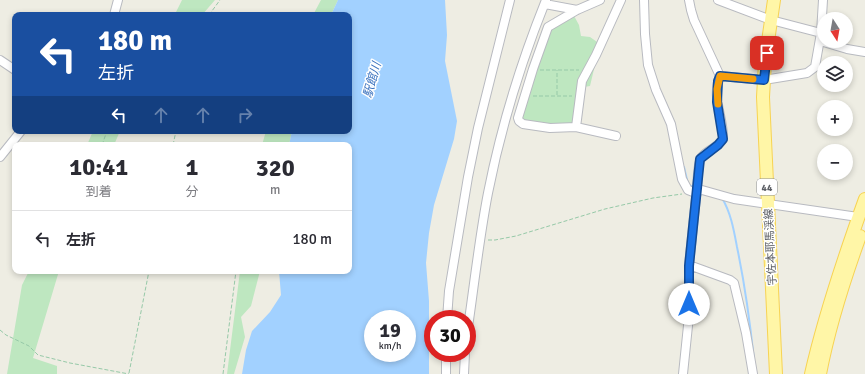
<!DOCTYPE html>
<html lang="ja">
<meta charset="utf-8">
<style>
body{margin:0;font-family:Signika,"Noto Sans JP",sans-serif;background:#f2f2f3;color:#2b2b33;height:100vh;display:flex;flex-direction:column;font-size:15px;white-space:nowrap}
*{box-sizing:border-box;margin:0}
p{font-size:13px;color:#7c7c81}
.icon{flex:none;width:22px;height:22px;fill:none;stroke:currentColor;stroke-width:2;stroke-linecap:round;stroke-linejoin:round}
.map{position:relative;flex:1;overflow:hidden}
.panel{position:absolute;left:12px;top:142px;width:340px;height:132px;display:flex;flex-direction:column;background:#fff;border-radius:8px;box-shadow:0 2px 6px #0003}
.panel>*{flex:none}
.banner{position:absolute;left:12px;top:12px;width:340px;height:122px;border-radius:8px;box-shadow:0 2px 6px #0003;background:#1a4fa0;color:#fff;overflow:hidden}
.needle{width:26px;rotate:169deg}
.buttons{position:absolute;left:817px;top:12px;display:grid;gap:8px}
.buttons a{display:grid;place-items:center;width:36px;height:36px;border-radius:50%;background:#fff;box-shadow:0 2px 6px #0003;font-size:20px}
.speed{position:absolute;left:364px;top:310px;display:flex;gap:8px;font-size:20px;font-weight:700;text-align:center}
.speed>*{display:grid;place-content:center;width:52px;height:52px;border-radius:50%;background:#fff;box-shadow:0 2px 6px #0003;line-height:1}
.speed small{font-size:10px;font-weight:400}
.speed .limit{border:6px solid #d22;background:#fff;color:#111}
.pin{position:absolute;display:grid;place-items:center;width:34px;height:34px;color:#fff;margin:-17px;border-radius:8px;box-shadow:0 2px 6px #0006}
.me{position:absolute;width:44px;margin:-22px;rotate:0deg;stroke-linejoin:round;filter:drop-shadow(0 0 3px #0008)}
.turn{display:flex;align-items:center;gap:14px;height:84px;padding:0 20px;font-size:18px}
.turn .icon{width:52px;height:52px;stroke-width:2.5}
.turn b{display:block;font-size:28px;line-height:34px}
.lanes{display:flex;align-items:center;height:38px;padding:0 20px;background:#0003;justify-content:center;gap:20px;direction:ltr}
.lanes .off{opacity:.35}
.eta{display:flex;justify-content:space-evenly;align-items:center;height:68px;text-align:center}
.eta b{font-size:24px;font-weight:700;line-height:28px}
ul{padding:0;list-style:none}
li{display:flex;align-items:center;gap:12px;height:56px;padding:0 20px;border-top:1px solid #e1e1e2}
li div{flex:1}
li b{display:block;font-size:15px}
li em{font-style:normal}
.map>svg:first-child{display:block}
.green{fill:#bee7c0}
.water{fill:#a2d1ff;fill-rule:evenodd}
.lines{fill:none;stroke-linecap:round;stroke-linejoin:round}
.stream{stroke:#a2d1ff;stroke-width:2}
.street-casing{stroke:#b8bac0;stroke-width:10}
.primary-casing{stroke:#f7d353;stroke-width:14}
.path{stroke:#96c9a8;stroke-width:1;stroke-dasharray:4 2;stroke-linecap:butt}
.street{stroke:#fff;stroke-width:8}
.primary{stroke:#fff6a7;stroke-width:12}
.route-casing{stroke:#114b97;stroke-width:10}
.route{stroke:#1a73e8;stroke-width:7}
.slow{stroke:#f59e0b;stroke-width:7}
.labels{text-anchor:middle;stroke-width:3;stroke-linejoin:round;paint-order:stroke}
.shield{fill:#fff;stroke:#8c8e92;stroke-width:1}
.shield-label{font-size:10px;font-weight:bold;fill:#5b5e64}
.street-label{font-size:11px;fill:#5b5e64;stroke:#fff}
.water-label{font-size:12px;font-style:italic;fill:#3d74bf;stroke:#fff}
</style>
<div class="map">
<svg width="865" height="374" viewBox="0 0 865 374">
<rect width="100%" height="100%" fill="#eeede3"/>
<path class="green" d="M182 0H215L202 15H165L175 14Z
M321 0H338L331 15H313Z
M573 14 579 25 581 36 590 37 600 44 590 86 584 87 575 124 539 125 521 119 547 31Z
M93 131H120L114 145H87Z
M266 131H292L289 145H262Z
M29 271H59L33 358 57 366V374H7L22 285Z
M240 271H260L251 306 241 317 245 337 234 374H227Z"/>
<path class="water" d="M338 0H445L447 35 445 61 457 121 454 139 434 205 429 233 426 263 429 301V374H242L246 350 252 331 270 312 281 295 279 271H349V145H289L292 131H349V15H331ZM373 319H407V353H373Z"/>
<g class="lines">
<path class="stream" d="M684 167 688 184 690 186H695
M722 198C731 213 734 231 737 247 745 285 750 322 754 360"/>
<g class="street-casing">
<path id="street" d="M600 0 577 10 548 27 533 69 518 118 519 121 523 124 550 128 576 127 616 136
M644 0 645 34 648 65 656 90 671 124 682 179 688 190 693 192 702 190 734 199 858 217
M689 0 691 10 694 20 720 76 764 80 807 73 815 67 821 33 823 0
M718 0 771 20 821 33
M545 4 577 10
M114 15 118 0
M820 41 847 49 865 52
M0 60 15 70
M576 127 582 81 596 55 621 0
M0 157 21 131
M689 265 730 280 734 283 746 333 753 374
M447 319 449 291 468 177 478 128 510 0
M467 334C474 287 479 239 488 193 501 127 521 62 546 0
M446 374V353
M464 374 465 353
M683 374 689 316V265L696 197C698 188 697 164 701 158 706 150 718 148 723 139 724 118 711 98 720 76"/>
</g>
<g class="primary-casing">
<path id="primary" d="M774 0 765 62 763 97 776 374
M811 374C825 313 844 257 865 199
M820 374C829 327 844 280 860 236"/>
</g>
<path class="path" d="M209 15 220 0
M540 70H579
M557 95V70
M533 96H572
M102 145 107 131
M173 145 176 131
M488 240H495L516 236 605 209 653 198 682 194
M0 330 6 335 29 346 38 355 70 363 129 374
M129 373 149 271
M223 374 236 271"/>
<use href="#street" class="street"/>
<use href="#primary" class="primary"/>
</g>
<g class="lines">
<g class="route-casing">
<path id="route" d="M689 304V266L700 159 718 145 723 139 717 102 718 81 720 76 764 80 767 53"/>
</g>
<use href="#route" class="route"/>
<path class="slow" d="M718 104 717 89 720 76 753 79"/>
</g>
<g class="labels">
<rect class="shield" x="757" y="179" width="20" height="16" rx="3"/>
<g class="shield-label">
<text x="767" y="191">44</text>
</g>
<g class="street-label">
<text transform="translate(770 247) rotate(-93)" y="4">宇佐本耶馬渓線</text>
</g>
<g class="water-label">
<text transform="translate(372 80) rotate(-74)" y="4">駅館川</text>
</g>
</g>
</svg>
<div class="buttons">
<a><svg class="needle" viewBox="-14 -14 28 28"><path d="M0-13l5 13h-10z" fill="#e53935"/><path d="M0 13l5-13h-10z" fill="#7c7c81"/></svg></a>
<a><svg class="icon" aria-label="layers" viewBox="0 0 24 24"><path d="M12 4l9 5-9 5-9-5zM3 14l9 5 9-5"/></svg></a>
<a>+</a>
<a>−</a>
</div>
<div class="speed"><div>19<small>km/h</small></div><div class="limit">30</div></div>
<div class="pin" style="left:767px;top:53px;background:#d93025"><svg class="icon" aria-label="arrive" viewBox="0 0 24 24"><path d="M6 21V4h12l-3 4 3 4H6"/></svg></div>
<svg class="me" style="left:689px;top:304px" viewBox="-20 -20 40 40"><circle r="19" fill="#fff"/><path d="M0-13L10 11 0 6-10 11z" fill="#1a73e8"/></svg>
<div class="banner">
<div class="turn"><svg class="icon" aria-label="left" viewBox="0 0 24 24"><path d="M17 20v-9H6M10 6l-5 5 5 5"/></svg><div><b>180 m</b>左折</div></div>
<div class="lanes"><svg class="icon" aria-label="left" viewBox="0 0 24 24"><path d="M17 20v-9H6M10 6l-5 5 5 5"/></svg><svg class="icon off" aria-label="ahead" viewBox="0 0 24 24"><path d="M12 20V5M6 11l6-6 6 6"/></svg><svg class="icon off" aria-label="ahead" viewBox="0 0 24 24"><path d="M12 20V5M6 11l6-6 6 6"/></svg><svg class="icon off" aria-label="right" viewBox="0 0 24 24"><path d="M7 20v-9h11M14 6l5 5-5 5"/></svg></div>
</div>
<section class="panel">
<div class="eta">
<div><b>10:41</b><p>到着</p></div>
<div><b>1</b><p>分</p></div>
<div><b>320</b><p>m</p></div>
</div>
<ul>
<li><svg class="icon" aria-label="left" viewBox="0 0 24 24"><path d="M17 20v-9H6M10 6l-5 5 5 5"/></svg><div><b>左折</b></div><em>180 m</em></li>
</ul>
</section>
</div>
